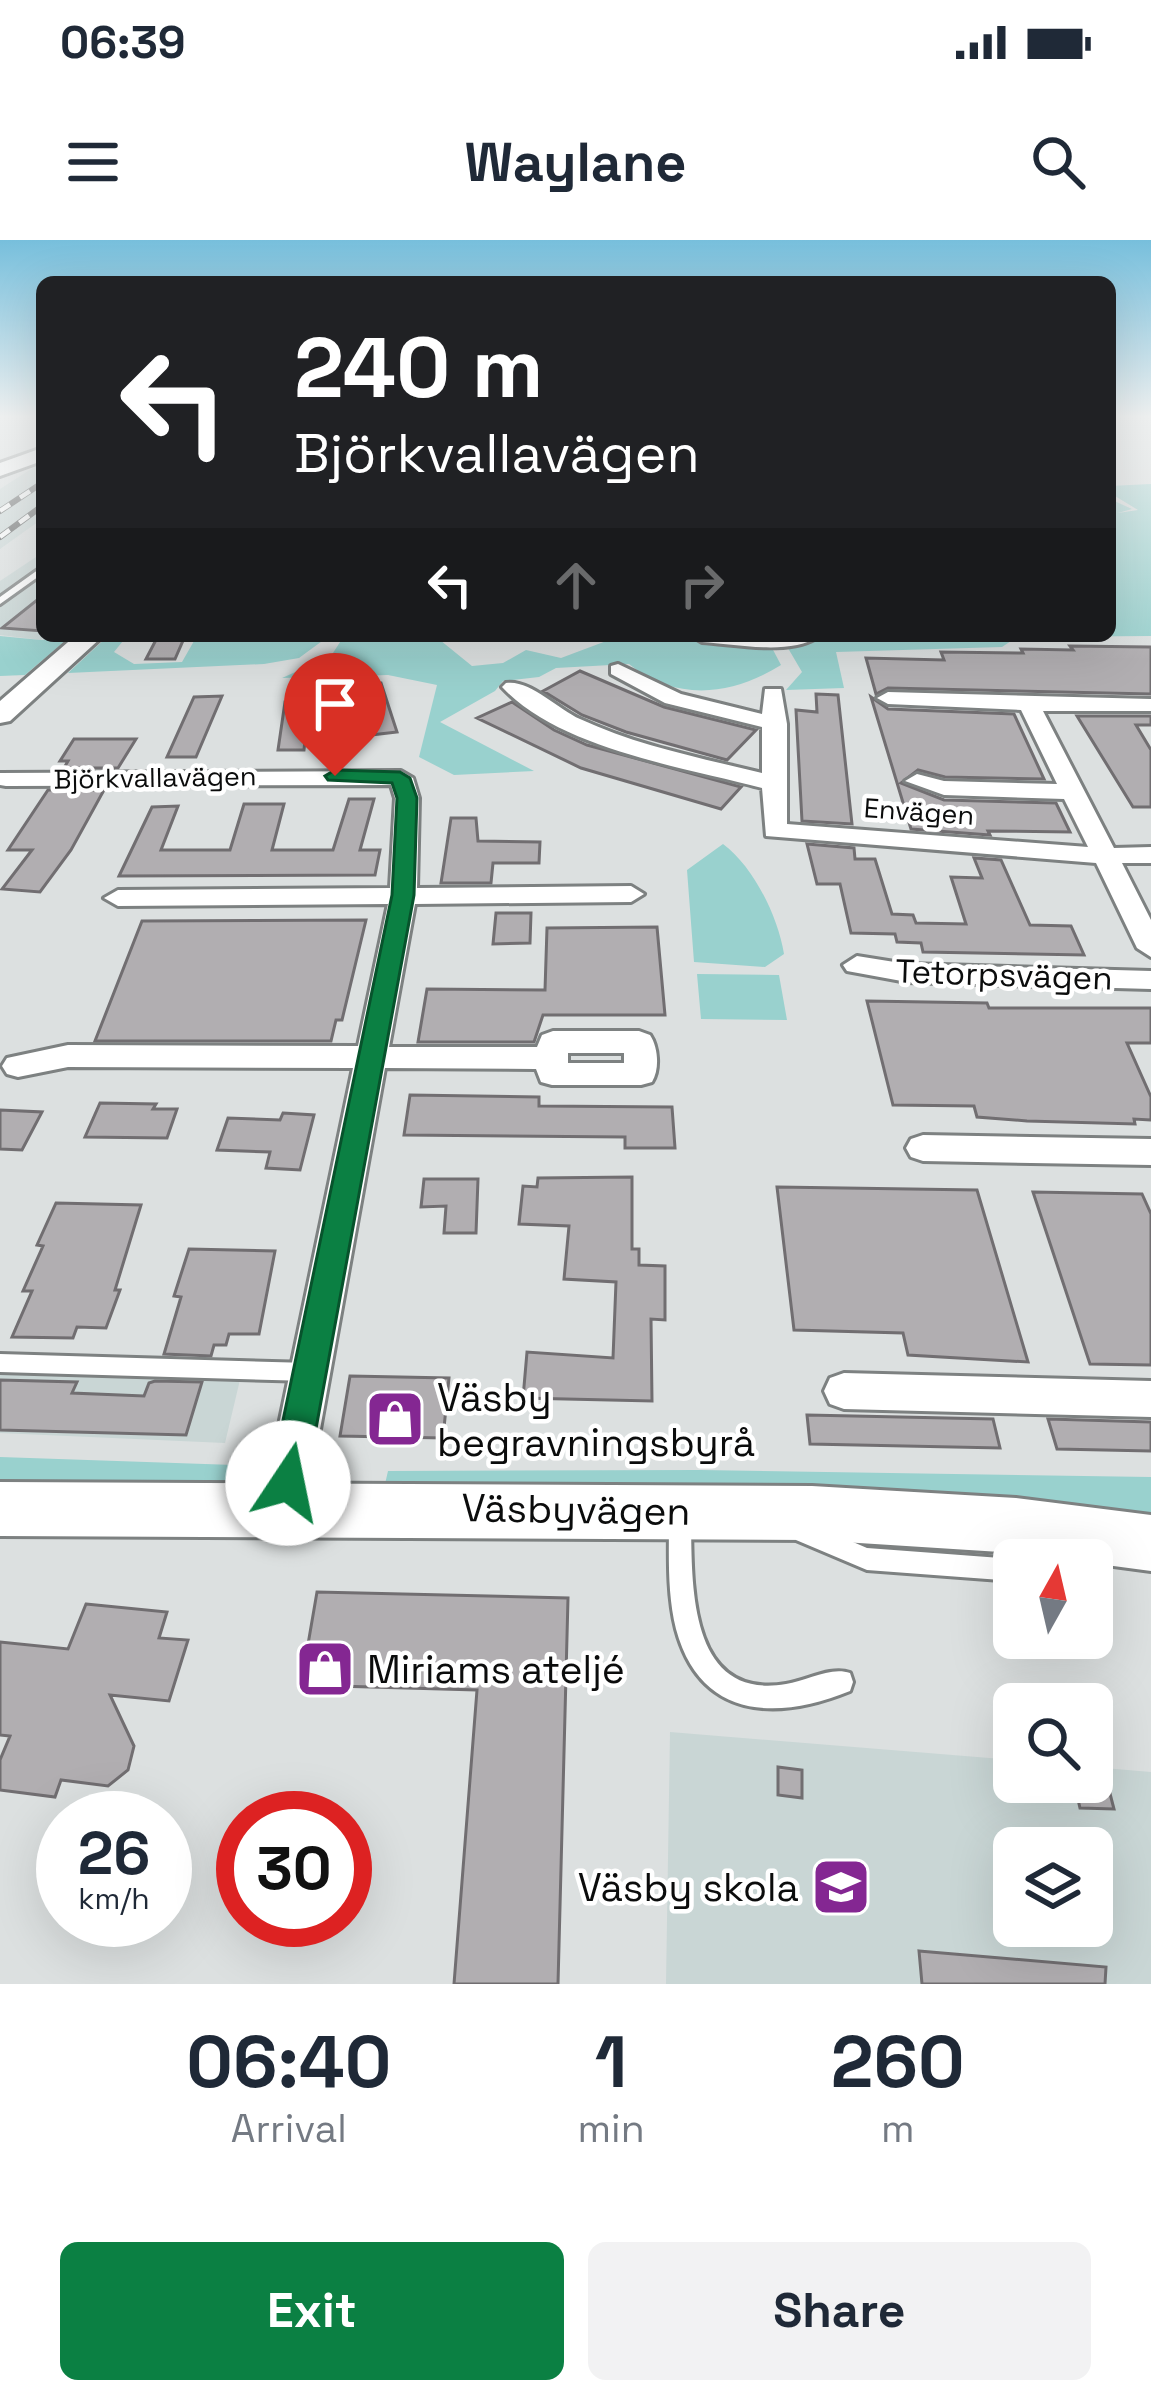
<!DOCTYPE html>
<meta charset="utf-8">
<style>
body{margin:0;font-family:"Space Grotesk",sans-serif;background:#f2f2f3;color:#1f2937;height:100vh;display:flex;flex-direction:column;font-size:45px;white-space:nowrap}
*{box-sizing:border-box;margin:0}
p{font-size:39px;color:#747a83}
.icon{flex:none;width:66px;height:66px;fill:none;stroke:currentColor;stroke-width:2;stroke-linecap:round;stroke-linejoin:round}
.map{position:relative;height:1744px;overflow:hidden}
.panel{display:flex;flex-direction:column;background:#fff;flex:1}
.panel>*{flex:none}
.top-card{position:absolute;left:36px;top:36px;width:1080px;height:366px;border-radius:18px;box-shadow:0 12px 48px #0002;background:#202124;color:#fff;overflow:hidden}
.needle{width:78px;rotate:8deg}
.buttons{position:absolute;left:993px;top:1299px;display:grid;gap:24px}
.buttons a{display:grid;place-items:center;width:120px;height:120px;border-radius:18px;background:#fff;box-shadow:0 12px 48px #0002;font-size:60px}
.speed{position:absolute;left:36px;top:1551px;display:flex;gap:24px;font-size:60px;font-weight:700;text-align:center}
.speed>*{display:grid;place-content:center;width:156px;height:156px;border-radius:50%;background:#fff;box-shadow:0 12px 48px #0002;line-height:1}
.speed small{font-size:30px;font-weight:400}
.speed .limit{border:18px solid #d22;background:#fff;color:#111}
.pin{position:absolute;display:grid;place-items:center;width:102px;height:102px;color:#fff;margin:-123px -51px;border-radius:50% 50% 50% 0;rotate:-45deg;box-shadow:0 0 12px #0007}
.pin .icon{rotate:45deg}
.me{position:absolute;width:132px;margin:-66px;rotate:11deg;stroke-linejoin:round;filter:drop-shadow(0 0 9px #0008)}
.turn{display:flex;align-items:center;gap:42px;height:252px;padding:0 60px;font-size:54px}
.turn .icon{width:156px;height:156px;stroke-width:2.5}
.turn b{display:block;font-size:84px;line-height:102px}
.lanes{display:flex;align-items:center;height:114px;padding:0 60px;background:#0003;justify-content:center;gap:60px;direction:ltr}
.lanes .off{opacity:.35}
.eta{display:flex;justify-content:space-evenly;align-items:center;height:204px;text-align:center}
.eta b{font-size:72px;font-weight:600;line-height:84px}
.button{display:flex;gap:24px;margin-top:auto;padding:24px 60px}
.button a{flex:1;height:138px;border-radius:18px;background:#0b8043;color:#fff;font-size:48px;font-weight:600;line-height:138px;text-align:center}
.button a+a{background:#f2f2f3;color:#1f2937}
.status{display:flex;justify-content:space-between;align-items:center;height:84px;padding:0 60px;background:#fff;direction:ltr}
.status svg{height:33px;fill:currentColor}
header{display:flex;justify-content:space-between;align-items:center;height:156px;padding:0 60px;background:#fff;font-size:54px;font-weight:600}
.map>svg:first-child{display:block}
.built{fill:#c9d6d5;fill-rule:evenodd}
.green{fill:#99d1ce}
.building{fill:#b1aeb1;stroke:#716e71;stroke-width:3}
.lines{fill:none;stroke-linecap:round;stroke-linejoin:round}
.service-casing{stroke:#7d8181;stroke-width:6}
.minor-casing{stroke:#7d8181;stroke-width:6}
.tertiary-casing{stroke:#7d8181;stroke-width:6}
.service{fill:#fff;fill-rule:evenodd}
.minor{fill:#fff;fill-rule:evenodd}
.tertiary{fill:#fff;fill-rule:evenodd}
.rail-casing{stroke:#4c4e4e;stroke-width:6}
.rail{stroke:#fff;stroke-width:4.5;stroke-dasharray:12;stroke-linecap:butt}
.route{fill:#0b8043;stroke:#07532c;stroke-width:3}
.labels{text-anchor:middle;stroke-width:9;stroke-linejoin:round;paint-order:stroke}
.far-street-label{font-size:27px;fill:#0b0c0c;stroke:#fff}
.street-label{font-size:33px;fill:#0b0c0c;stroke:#fff}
.near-poi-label{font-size:39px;fill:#0b0c0c;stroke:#fff;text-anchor:start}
.near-street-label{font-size:39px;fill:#0b0c0c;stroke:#fff}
</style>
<div class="status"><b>06:39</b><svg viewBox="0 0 49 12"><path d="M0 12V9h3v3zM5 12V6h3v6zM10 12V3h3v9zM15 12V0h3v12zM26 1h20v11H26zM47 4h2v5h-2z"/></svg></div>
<header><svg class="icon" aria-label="menu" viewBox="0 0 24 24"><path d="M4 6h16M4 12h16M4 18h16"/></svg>Waylane<svg class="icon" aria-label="search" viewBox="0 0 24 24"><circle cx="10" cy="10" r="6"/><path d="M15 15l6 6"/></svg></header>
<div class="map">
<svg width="1151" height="1744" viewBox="0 0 1151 1744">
<rect width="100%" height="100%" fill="#dce0e0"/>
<path class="built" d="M42 222V279L0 309V249Z
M42 313V396H46L41 400 0 395V341Z
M0 1115 244 1123 225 1203 0 1193Z
M670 1492 1014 1520V1542H1092V1527L1151 1532V1744H666ZM1014 1608H1092V1686H1014Z"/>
<path class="green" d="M1151 244V396L1017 397 1002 407 836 412 844 448 786 450 802 432 785 403 867 396H1110V259L1132 269 1118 273 1138 270 1110 253V246Z
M0 396 41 400 71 396 25 435 0 436Z
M108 396H127L114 412 134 424 182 422 194 401 210 396H329L299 418 264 424 68 433Z
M344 396H435L472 426 503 423 526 410 561 418 609 400 655 396 771 406 781 425C732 456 676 462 629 424L556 428 539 437 503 441 495 451 440 482 534 531 454 535 419 517 437 445 388 435 282 438 331 416Z
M723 604C754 627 778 677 784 714L765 727 694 722 687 630Z
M697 734 779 735 787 780 701 779Z
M0 1217 264 1226 262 1238 250 1246 0 1251Z
M700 1230 1151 1237V1286L385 1244 388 1231Z"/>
<path class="building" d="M42 356V391L2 388Z
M158 396H185L175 419H146Z
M1070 406 1151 407V454L888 448 876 454 866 418 944 420 941 412 1023 413 1021 409 1073 410Z
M580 431 664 467 756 490 727 520 626 492 582 475 543 451Z
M381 443 397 492 362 496 353 464 355 444Z
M816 454 838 455 852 584 802 581 796 470 817 472Z
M222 456 196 517H167L194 457Z
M871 457 888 469 1014 474 1044 539 945 537 918 530 901 543 944 560 1056 563 1070 592 988 591 990 595 911 589Z
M309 461 304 510H278L285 462Z
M512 462 554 490 587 505 741 547 721 569 581 528 477 478Z
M1077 476H1151V485H1136L1151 510V567H1133Z
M74 499H136L118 528H64L68 521H60Z
M48 550H104L71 610 40 652 2 649 32 610H8Z
M349 559H374L360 610H380L375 635 119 636 152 567 178 566 161 610H230L244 564H284L272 610H333Z
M451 578H476L478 601 540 602 539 623H493L491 643H441Z
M807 604 854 608 855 619H875L892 674 913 675 916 683 966 684 951 637 982 638 974 618 1001 620 1030 685 1071 686 1084 715 923 712 921 703 897 702 895 694 851 693 840 644H817Z
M496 673H531L530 703 493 704Z
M366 680 342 780H336L331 801H95L142 681Z
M657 687 665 775H543L534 802H418L427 749 545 750 547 688Z
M867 761 987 763 989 768H1151V803H1127L1151 857V880L1134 879 1135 884 1027 881 977 877 974 866 893 865Z
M410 855 539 857V866L672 867 675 908H625V897L404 895Z
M100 863 156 864 153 869H177L167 898 85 897Z
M0 870 42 872 22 910 0 909Z
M283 873 314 875 300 930 266 928 270 912 217 910 228 878 280 880Z
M632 937V1009H639V1025L665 1026V1080L651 1079 652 1161 523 1158 527 1112 613 1118 616 1042 564 1039 569 986 519 984 523 946 537 947 538 938Z
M424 939H478L476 993H444L446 966 421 967Z
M777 947 977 950 1028 1122 908 1115 903 1093 794 1090Z
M1033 952 1142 954 1151 974V1125L1090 1124Z
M56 963 141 965 115 1050H120L106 1088 77 1087 73 1098 12 1097 32 1051H23L43 1006 37 1005Z
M189 1009 275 1011 259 1094H229L226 1105H214L211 1116 164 1114 181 1057 174 1056Z
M350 1136 449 1138 443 1198 340 1196Z
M0 1140 77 1142 72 1153 144 1156 149 1143 155 1141 202 1142 186 1195 0 1190Z
M807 1175 993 1179 1000 1208 810 1204Z
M1048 1179 1151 1182V1211L1057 1209Z
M317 1352 568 1358 558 1744H454L477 1450 301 1445Z
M86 1364 167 1372 159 1398 188 1400 169 1461 110 1455 134 1506 128 1530 108 1546 61 1540 55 1557 0 1550V1520L10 1496 0 1495V1402L68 1409Z
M778 1527 802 1530V1558L778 1555Z
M1074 1542H1107L1114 1569 1080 1568Z
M919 1711 1106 1727 1105 1744H922Z"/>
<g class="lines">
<g class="service-casing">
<path id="service" d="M42 327V334L0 364V357Z
M0 1114 309 1123 316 1126 319 1132 316 1138 309 1141 0 1132Z
M680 1266 688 1269 691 1277C692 1342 687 1461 786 1444 806 1441 831 1426 850 1433L853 1442 850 1451C776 1481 700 1479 676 1389 667 1353 669 1314 669 1277L672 1269Z
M804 1281 867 1308 1014 1319 1017 1320H1014V1341L867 1330 796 1300 793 1292 796 1284Z"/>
</g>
<g class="minor-casing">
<path id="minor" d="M692 396H819C791 416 736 404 702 402Z
M618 424 681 454 762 474 765 449H781L787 484V584L1088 607 1064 559 944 555 905 541 917 534 944 541 1057 544 1021 470 888 464 877 458 888 452 1151 459V471H1043L1114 608 1151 607V623H1122L1151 680V717L1137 708 1096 623 766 596 762 548C683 527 560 509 502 447L506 443C529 439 558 469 580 479 638 506 701 518 762 533V487L665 463 611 434V426Z
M401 531 413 538 419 558 417 648 631 646 644 654 631 662 415 664 389 807H537L542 795 553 791H639L650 795C658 807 660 829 652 842L641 845H552L541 842 536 829 385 828 306 1267 300 1282 284 1288 268 1282 262 1267 353 828 68 827 18 837 7 834 2 826 7 818 68 805 358 806 388 664 118 666 104 658 118 650 390 648 395 558 391 545 6 546 0 545V533ZM568 813H624V823H568Z
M857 716 907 724 1151 731V749L907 742 847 731 843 725Z
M923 895 1151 899V925L923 921 911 917 906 908 911 899Z
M844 1133 1151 1141V1177L844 1169 830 1164 824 1151 830 1138Z"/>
</g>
<g class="tertiary-casing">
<path id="tertiary" d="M42 208V221L0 236V223Z
M75 396H103L10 481 0 483V461Z
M0 1242 812 1246 1016 1258 1151 1275V1331L1016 1313 812 1300 0 1296Z"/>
</g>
<use href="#service" class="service"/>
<use href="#minor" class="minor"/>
<use href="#tertiary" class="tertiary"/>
<g class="rail-casing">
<path id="rail" d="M0 271 42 243
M0 297 42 266"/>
</g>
<use href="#rail" class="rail"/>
</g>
<linearGradient id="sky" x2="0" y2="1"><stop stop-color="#77bfdc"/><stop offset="0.42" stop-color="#eff1f1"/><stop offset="1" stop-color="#eff1f1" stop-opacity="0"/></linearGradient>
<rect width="1151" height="420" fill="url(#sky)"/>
<path class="route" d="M335 530 400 532 410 538 417 558 414 655 306 1243 301 1255 288 1260 275 1255 270 1243 392 655 397 558 392 543 328 540 325 536Z"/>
<defs>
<g id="shop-square" transform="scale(3)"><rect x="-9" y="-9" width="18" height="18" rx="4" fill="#842792" stroke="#fff"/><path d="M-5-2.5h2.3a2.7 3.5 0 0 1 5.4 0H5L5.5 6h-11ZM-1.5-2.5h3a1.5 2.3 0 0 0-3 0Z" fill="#fff"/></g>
<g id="school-square" transform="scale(3)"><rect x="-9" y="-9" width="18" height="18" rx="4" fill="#842792" stroke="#fff"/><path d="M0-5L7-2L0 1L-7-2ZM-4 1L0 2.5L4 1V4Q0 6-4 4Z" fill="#fff"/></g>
</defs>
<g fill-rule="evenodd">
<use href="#shop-square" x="395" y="1179"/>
<use href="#shop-square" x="325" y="1429"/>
<use href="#school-square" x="841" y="1647"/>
</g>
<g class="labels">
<g class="far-street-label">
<text transform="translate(155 538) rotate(-1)" y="9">Björkvallavägen</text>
<text transform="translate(919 572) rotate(4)" y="9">Envägen</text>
</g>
<g class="street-label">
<text transform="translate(1004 734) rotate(2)" y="12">Tetorpsvägen</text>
</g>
<g class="near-poi-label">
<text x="437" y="1171">Väsby<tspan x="437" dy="45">begravningsbyrå</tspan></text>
<text x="367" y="1443">Miriams ateljé</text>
<text x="799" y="1661" text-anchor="end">Väsby skola</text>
</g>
<g class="near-street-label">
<text transform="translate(576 1269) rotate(1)" y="14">Väsbyvägen</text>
</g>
</g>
</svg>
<div class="buttons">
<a><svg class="needle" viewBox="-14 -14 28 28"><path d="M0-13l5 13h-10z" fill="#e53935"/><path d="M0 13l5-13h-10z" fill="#747a83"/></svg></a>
<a><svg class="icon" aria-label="search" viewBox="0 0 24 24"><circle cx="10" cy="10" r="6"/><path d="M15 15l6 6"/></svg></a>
<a><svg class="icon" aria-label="layers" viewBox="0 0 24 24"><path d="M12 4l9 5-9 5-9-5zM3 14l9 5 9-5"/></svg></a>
</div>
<div class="speed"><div>26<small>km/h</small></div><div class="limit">30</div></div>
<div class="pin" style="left:335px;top:536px;background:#d93025"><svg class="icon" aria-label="arrive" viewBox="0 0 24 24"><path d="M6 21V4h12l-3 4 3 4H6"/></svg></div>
<svg class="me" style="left:288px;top:1243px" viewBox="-20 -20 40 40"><circle r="19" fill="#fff"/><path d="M0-13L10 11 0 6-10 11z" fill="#0b8043"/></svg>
<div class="top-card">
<div class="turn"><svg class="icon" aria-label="left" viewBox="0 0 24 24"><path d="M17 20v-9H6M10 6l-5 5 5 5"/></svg><div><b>240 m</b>Björkvallavägen</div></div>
<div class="lanes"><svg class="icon" aria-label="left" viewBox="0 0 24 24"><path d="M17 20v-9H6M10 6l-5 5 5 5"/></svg><svg class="icon off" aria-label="ahead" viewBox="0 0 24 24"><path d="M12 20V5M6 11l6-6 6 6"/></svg><svg class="icon off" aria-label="right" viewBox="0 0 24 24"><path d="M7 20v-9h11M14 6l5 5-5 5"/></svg></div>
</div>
</div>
<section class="panel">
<div class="eta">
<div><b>06:40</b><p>Arrival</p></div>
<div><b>1</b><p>min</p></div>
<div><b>260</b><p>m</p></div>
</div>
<div class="button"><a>Exit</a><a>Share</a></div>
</section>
